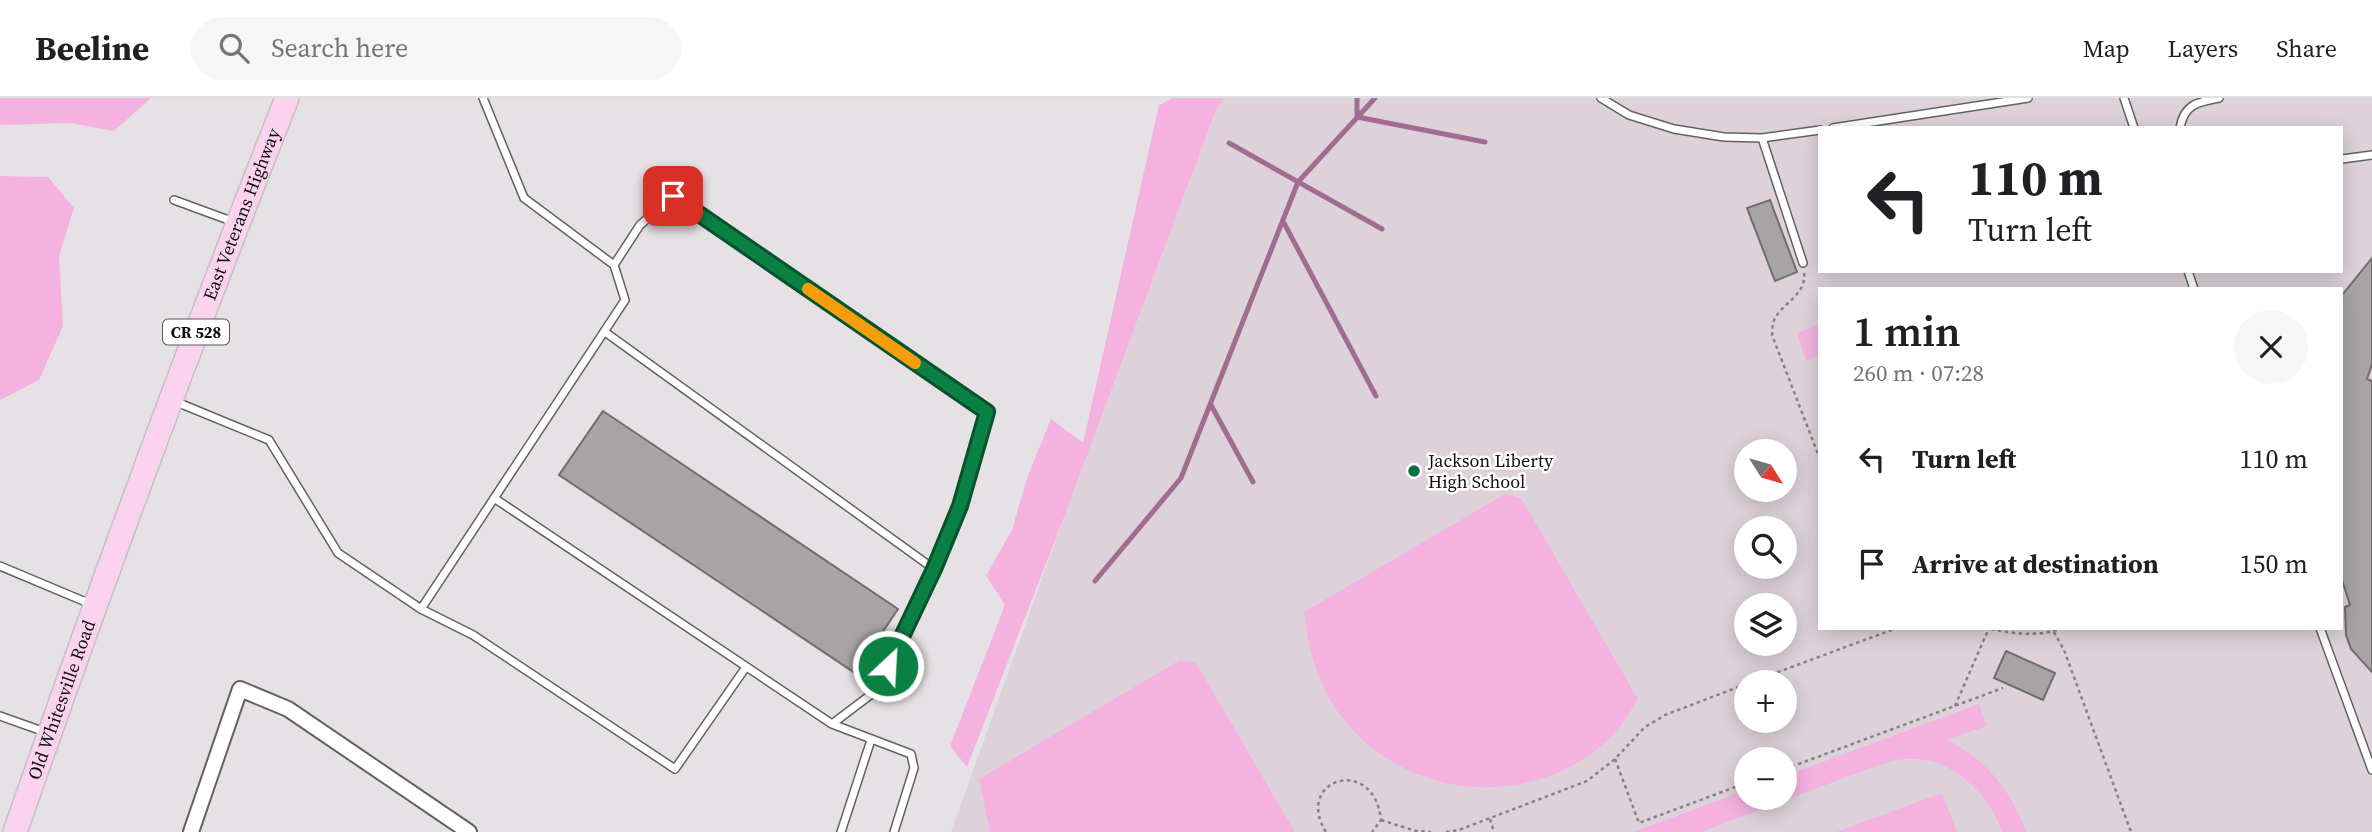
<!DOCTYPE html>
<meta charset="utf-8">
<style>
body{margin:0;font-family:"Source Serif 4",serif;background:#f6f6f6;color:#202124;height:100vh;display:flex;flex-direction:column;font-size:26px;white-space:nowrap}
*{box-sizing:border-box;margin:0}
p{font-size:23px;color:#757577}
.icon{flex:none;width:38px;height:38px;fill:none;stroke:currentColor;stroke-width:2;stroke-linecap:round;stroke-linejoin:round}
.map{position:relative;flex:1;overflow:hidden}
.details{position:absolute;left:1818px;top:189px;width:525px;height:343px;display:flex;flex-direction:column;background:#fff;border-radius:0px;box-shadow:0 4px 18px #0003}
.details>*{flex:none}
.hud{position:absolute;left:1818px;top:28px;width:525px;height:147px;border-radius:0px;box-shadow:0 4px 18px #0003;background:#fff;color:#202124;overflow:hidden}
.needle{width:46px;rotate:127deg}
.controls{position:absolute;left:1734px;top:341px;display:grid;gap:14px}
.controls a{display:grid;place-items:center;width:63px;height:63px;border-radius:50%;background:#fff;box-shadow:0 4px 18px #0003;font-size:35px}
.pin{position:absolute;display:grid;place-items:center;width:60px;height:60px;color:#fff;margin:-30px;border-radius:14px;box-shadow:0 4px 10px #0006}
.me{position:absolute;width:77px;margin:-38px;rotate:25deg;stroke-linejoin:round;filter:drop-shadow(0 0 5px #0008)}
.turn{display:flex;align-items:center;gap:24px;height:147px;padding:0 35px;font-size:32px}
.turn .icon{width:91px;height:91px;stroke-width:2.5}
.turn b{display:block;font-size:49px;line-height:60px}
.round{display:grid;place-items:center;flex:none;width:74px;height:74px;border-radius:37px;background:#f6f6f6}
.summary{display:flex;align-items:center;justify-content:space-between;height:119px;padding:0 35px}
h1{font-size:42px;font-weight:600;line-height:52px}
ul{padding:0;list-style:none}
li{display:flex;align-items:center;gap:21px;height:105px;padding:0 35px}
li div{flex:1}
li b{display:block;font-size:26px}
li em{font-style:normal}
header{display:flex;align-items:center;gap:42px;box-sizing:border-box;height:98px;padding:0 35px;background:#fff;border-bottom:2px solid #e0e0e0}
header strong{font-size:33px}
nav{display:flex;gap:38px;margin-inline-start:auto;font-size:24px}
.search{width:490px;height:63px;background:#f6f6f6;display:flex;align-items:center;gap:18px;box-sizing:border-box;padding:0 24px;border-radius:38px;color:#757577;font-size:26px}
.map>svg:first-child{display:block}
.built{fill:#ddd2d9;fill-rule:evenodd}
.green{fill:#f5b2e1}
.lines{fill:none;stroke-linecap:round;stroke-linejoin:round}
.stream{stroke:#a26c92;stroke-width:5}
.building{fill:#a7a4a6;stroke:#716d6f;stroke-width:2}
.lane-casing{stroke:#646163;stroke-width:10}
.street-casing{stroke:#646163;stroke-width:18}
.primary-casing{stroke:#c1c1c1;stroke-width:26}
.path{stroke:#868385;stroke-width:2.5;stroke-dasharray:3.5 3.5;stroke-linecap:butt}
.lane{stroke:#fff;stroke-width:7}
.street{stroke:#fff;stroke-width:14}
.primary{stroke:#fbd3ef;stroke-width:23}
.route-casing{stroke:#07532c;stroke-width:18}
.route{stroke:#0b8043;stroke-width:12}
.slow{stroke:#f59e0b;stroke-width:12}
.poi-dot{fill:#0c6e44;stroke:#fff;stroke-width:2.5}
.labels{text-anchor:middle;stroke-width:5;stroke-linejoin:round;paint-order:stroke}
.shield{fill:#fff;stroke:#585757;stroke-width:2}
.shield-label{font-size:16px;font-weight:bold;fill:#100f0f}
.street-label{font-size:18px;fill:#100f0f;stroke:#fff}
.poi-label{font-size:18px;fill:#100f0f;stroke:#fff;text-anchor:start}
</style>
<header>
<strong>Beeline</strong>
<div class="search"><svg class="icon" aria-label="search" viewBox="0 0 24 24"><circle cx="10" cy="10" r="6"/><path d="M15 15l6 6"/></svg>Search here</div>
<nav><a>Map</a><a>Layers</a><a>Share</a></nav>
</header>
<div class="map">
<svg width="2372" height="734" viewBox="0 0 2372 734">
<rect width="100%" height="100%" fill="#e5e1e4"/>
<path class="built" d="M1224 0H2372V734H951L1064 419 1216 12ZM1820 30H2342V173H1820ZM1820 191H2342V530H1820ZM1746 354H1785V392H1746ZM1746 430H1785V469H1746ZM1746 508H1785V546H1746ZM1746 584H1785V623H1746ZM1746 662H1785V700H1746Z"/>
<path class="green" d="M0 0H151L114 33 70 25 0 27Z
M1173 0H1224L1216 12 1064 419 967 669 950 648 1005 507 986 478 1012 432 1027 380 1051 321 1083 345 1159 7Z
M0 78 48 79 74 110 59 158 63 228 39 282 0 302Z
M1820 226V257L1806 262 1797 235Z
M1505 396 1521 400 1638 601C1630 615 1621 628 1610 640 1531 716 1401 702 1338 614 1317 585 1308 549 1304 514Z
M1180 562 1196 565 1295 734H990L979 681Z
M1979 606 1987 628 1946 642C1984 658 2013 695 2026 734H2002C1990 698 1954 661 1914 661 1900 660 1889 664 1876 668L1701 734H1634L1746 692V700H1785V678Z
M1942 695 1957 734H1836Z"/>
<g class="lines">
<path class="stream" d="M1357 0V19L1485 44
M1229 45 1382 131
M1284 125 1376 298
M1211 307 1253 384
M1095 483 1181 380 1298 84 1375 0"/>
</g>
<path class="building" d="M1770 102 1797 174 1775 183 1747 110Z
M2372 160V266L2367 281 2372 283V574L2351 551 2346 537 2345 509 2350 507 2342 482V197Z
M603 313 898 511 855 575 559 377Z
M2006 553 2055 575 2043 602 1994 580Z"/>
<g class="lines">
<g class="lane-casing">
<path id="lane" d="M1601 0 1629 17 1674 31 1724 39 1762 40 1820 32
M2124 0 2134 30
M1833 30 2028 0
M2180 30C2184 6 2198 4 2219 0
M1762 40 1803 165
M2342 61 2372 57
M174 102 234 124
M614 167 640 127 673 98 987 315 960 408 934 471
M2188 173 2194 191
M174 303 269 342 338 455 421 511 625 202 614 167 524 100 483 0
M494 400 832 626 877 592 934 471 605 234
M0 468 93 507
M421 511 473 537 675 671 746 569
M2320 530 2372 672
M0 618 45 634
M832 626 911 656 914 670 894 734
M841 734 871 642"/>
</g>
<g class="street-casing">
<path id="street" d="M191 734 240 591 288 611 469 734"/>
</g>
<g class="primary-casing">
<g id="primary">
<path id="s1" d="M15 734C101 487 191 243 287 0"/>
</g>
</g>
<path class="path" d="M1804 175C1807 198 1779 206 1773 225 1772 229 1773 233 1772 237L1820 361
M1991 531C2014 536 2040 539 2063 530
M2054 534 2064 552 2131 734
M1751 584 1897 530
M1955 608 1989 530
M1615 661 1639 725 1746 685
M1785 671 2003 590
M1490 721 1494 734
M1381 722 1416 733 1431 734
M1326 734C1293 681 1374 656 1381 722L1372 734
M1446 734 1459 732 1587 683 1615 661 1645 629 1665 617 1746 586"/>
<use href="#lane" class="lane"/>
<use href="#street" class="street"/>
<use href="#primary" class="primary"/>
</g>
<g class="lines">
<g class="route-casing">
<path id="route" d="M673 98 987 314 960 408 934 471 888 568"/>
</g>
<use href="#route" class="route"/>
<path class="slow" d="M808 191 915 265"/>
</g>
<circle class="poi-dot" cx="1414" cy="373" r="7"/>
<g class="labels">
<rect class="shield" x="163" y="221.5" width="66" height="25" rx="5"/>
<g class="shield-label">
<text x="196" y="240">CR 528</text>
</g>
<g class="street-label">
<text dy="6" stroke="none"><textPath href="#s1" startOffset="658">East Veterans Highway</textPath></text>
<text dy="6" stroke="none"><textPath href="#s1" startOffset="140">Old Whitesville Road</textPath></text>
</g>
<g class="poi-label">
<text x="1428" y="369">Jackson Liberty<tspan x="1428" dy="21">High School</tspan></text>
</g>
</g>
</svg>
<div class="controls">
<a><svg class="needle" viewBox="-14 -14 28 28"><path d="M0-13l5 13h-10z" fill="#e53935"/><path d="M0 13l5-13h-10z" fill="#757577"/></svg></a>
<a><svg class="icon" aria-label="search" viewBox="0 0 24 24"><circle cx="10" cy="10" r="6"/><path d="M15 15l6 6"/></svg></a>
<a><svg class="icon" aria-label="layers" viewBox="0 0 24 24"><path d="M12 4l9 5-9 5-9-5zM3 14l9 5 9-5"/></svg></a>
<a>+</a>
<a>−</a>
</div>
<div class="pin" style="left:673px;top:98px;background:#d93025"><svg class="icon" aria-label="arrive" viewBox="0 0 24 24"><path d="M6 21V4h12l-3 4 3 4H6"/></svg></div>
<svg class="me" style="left:888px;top:568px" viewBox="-20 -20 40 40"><circle r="17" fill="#0b8043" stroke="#fff" stroke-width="3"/><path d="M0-11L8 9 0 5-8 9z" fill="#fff"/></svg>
<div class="hud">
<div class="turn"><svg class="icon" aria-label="left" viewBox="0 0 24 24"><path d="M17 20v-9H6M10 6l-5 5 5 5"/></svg><div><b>110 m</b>Turn left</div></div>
</div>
<section class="details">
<div class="summary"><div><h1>1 min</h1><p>260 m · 07:28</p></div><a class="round"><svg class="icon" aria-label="close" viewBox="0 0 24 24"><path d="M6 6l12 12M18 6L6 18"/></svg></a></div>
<ul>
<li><svg class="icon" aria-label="left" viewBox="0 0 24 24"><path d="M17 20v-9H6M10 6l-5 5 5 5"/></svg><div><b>Turn left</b></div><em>110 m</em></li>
<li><svg class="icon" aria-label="arrive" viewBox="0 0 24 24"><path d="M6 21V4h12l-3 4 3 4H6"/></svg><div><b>Arrive at destination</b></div><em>150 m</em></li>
</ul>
</section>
</div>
